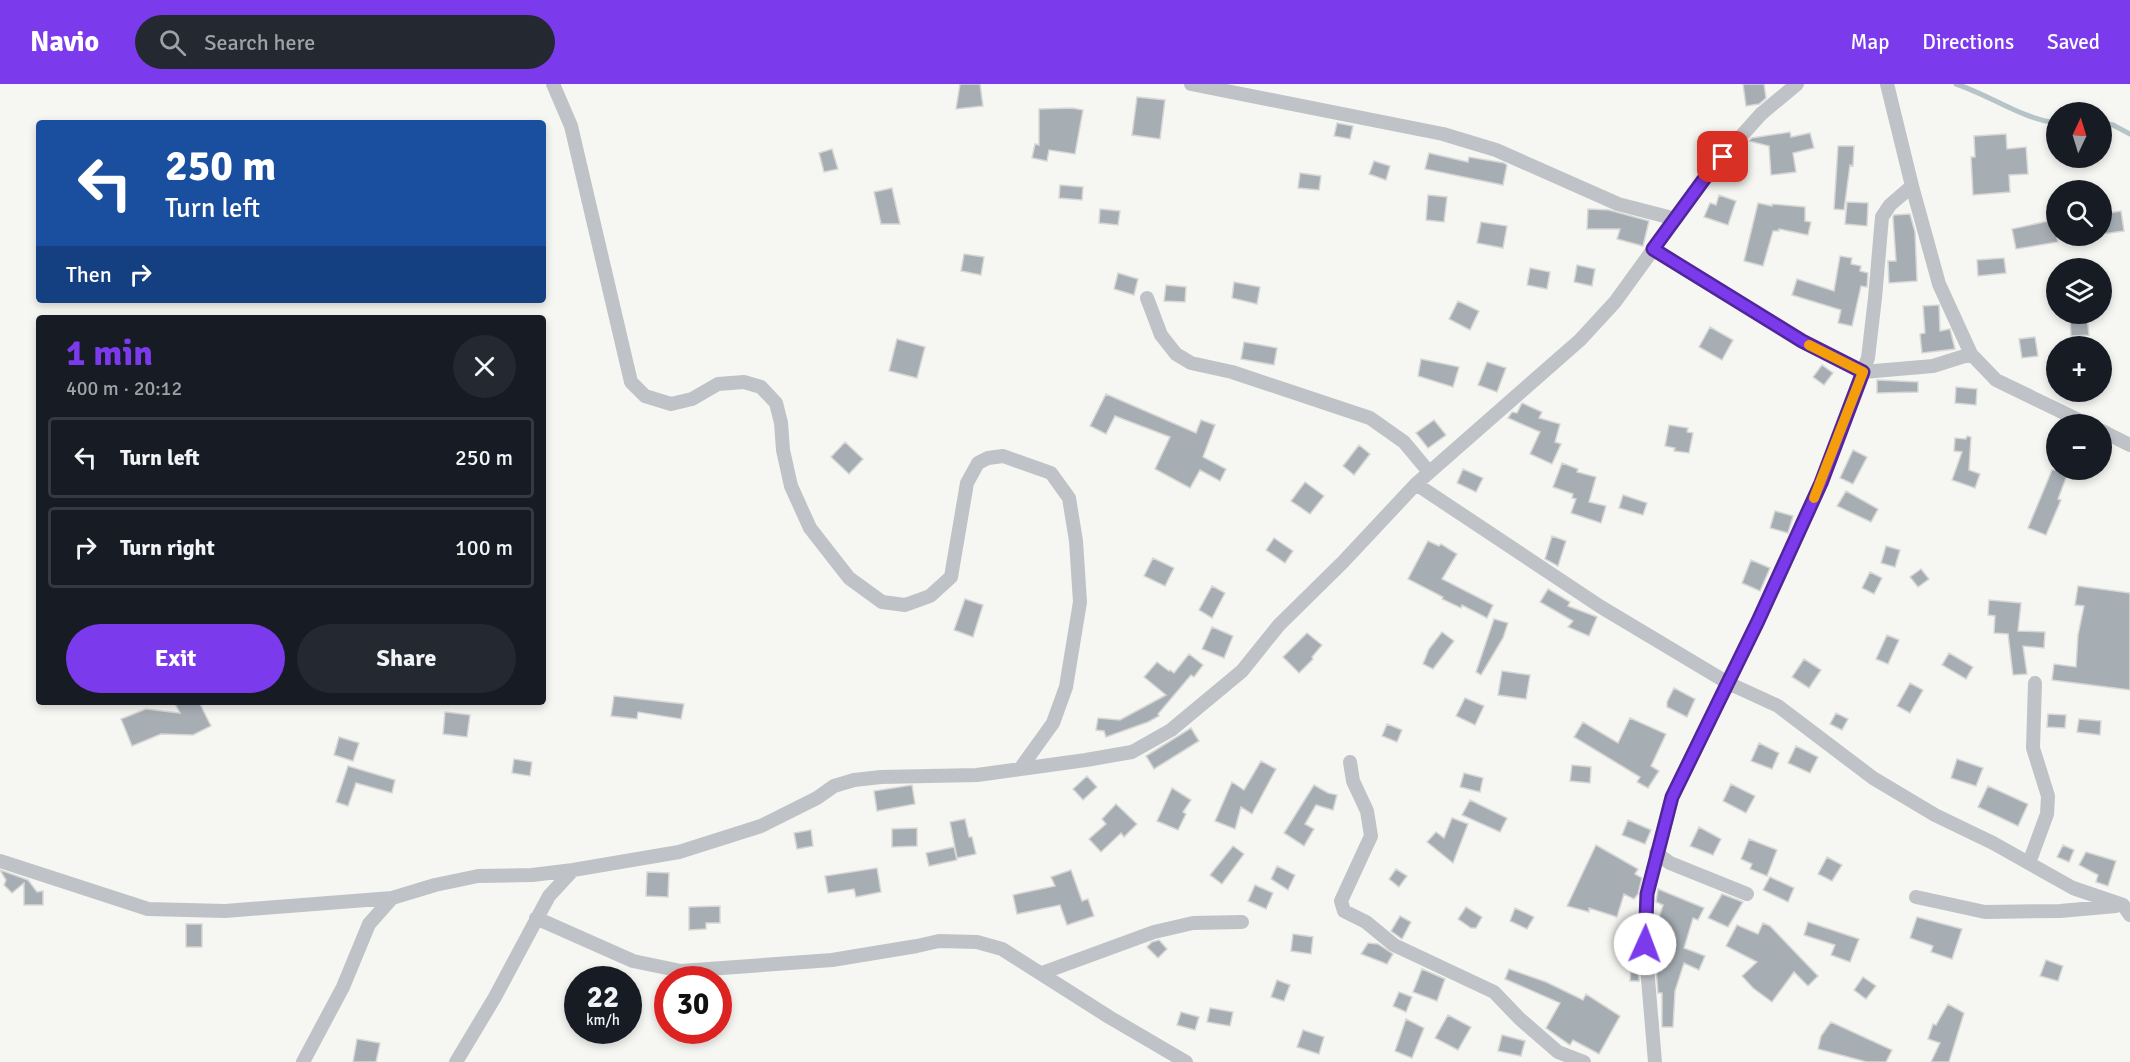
<!DOCTYPE html>
<meta charset="utf-8">
<style>
body{margin:0;font-family:Signika,sans-serif;background:#242831;color:#f1f3f6;height:100vh;display:flex;flex-direction:column;font-size:22px;white-space:nowrap}
*{box-sizing:border-box;margin:0}
p{font-size:20px;color:#9ea1a6}
.icon{flex:none;width:33px;height:33px;fill:none;stroke:currentColor;stroke-width:2;stroke-linecap:round;stroke-linejoin:round}
.map{position:relative;flex:1;overflow:hidden}
.sheet{position:absolute;left:36px;top:231px;width:510px;height:390px;display:flex;flex-direction:column;background:#171b24;border-radius:6px;box-shadow:0 3px 9px #0003}
.sheet>*{flex:none}
.banner{position:absolute;left:36px;top:36px;width:510px;height:183px;border-radius:6px;box-shadow:0 3px 9px #0003;background:#1a4fa0;color:#fff;overflow:hidden}
.needle{width:39px;rotate:4deg}
.buttons{position:absolute;left:2046px;top:18px;display:grid;gap:12px}
.buttons a{display:grid;place-items:center;width:66px;height:66px;border-radius:50%;background:#171b24;box-shadow:0 3px 9px #0003;font-size:30px}
.speed{position:absolute;left:564px;top:882px;display:flex;gap:12px;font-size:30px;font-weight:700;text-align:center}
.speed>*{display:grid;place-content:center;width:78px;height:78px;border-radius:50%;background:#171b24;box-shadow:0 3px 9px #0003;line-height:1}
.speed small{font-size:15px;font-weight:400}
.speed .limit{border:9px solid #d22;background:#fff;color:#111}
.pin{position:absolute;display:grid;place-items:center;width:51px;height:51px;color:#fff;margin:-26px;border-radius:12px;box-shadow:0 3px 9px #0006}
.me{position:absolute;width:66px;margin:-33px;rotate:2deg;stroke-linejoin:round;filter:drop-shadow(0 0 4px #0008)}
.turn{display:flex;align-items:center;gap:21px;height:126px;padding:0 30px;font-size:27px}
.turn .icon{width:78px;height:78px;stroke-width:2.5}
.turn b{display:block;font-size:42px;line-height:51px}
.then{display:flex;align-items:center;height:57px;padding:0 30px;background:#0003;gap:12px;font-size:22px}
.round{display:grid;place-items:center;flex:none;width:63px;height:63px;border-radius:32px;background:#242831}
.head{display:flex;align-items:center;justify-content:space-between;height:102px;padding:0 30px}
h1{font-size:36px;font-weight:800;line-height:45px;color:#7c3aed}
.button{display:flex;gap:12px;margin-top:auto;padding:12px 30px}
.button a{flex:1;height:69px;border-radius:36px;background:#7c3aed;color:#fff;font-size:24px;font-weight:800;line-height:69px;text-align:center}
.button a+a{background:#242831;color:#f1f3f6}
ul{padding:0;list-style:none}
li{display:flex;align-items:center;gap:18px;height:81px;margin:0 12px 9px;padding:0 18px;border:3px solid #363941;border-radius:6px}
li div{flex:1}
li b{display:block;font-size:22px}
li em{font-style:normal}
header{display:flex;align-items:center;gap:36px;box-sizing:border-box;height:84px;padding:0 30px;background:#7c3aed;color:#fff}
header strong{font-size:28px}
nav{display:flex;gap:33px;margin-inline-start:auto;font-size:21px}
.search{width:420px;height:54px;background:#242831;display:flex;align-items:center;gap:15px;box-sizing:border-box;padding:0 21px;border-radius:33px;color:#9ea1a6;font-size:22px}
.map>svg:first-child{display:block}
.lines{fill:none;stroke-linecap:round;stroke-linejoin:round}
.stream{stroke:#b6c3c7;stroke-width:5}
.building{fill:#a6aeb4;stroke:#d7d7d5;stroke-width:1.5}
.street{stroke:#bfc3c7;stroke-width:14}
.route-casing{stroke:#51269a;stroke-width:15}
.route{stroke:#7c3aed;stroke-width:10}
.slow{stroke:#f59e0b;stroke-width:10}
</style>
<header>
<strong>Navio</strong>
<div class="search"><svg class="icon" aria-label="search" viewBox="0 0 24 24"><circle cx="10" cy="10" r="6"/><path d="M15 15l6 6"/></svg>Search here</div>
<nav><a>Map</a><a>Directions</a><a>Saved</a></nav>
</header>
<div class="map">
<svg width="2130" height="978" viewBox="0 0 2130 978">
<rect width="100%" height="100%" fill="#f6f6f3"/>
<g class="lines">
<path class="stream" d="M1956 0C1990 11 2020 34 2056 39
M2102 39 2113 41 2130 50"/>
</g>
<path class="building" d="M960 0H980L983 22 956 25Z
M1743 0H1764L1766 14 1759 20 1746 22Z
M1137 13 1165 16 1160 55 1132 51Z
M1072 24 1083 26 1075 70 1049 66 1047 77 1032 74 1035 60 1039 61V25Z
M1337 39 1353 42 1350 55 1334 52Z
M1790 48 1791 53 1810 49 1814 64 1793 69 1796 88 1771 91 1769 62 1749 57 1752 54Z
M2006 50 2007 65 2026 63 2028 90 2009 91 2010 108 1973 111 1971 73H1975L1974 52Z
M1838 62H1854L1853 82 1850 81 1844 126 1834 125Z
M832 65 838 85 824 88 819 69Z
M1429 69 1468 78 1469 73 1504 79 1507 81 1503 101 1425 85Z
M1374 77 1390 82 1386 96 1369 90Z
M1300 89 1321 92 1319 106 1298 104Z
M1060 101 1083 103 1082 116 1059 114Z
M892 104 900 140H881L874 108Z
M1428 111 1447 113 1444 138 1426 136Z
M1719 111 1736 117 1728 141 1704 133 1710 119 1716 121Z
M1847 118 1868 119 1867 142 1845 140Z
M1758 119 1772 122V120L1805 123V137L1811 138 1808 151 1779 145V147H1773L1763 182 1744 177Z
M1100 125 1120 127 1118 141 1099 139Z
M1588 125 1609 126 1649 137 1643 162 1617 155 1620 145H1587Z
M2121 127 2124 147 2102 150V130Z
M1910 130 1915 148 1917 197 1889 199 1888 177H1896L1893 133 1894 131Z
M2053 136 2058 158 2016 165 2012 145Z
M1481 138 1507 142 1503 164 1477 159Z
M964 170 984 173 981 191 961 187Z
M1840 172 1852 174 1851 180 1861 182 1860 187 1868 189 1867 203 1861 202 1852 242 1838 239 1841 226 1792 211 1797 195 1834 207Z
M2004 174 2006 189 1978 192 1977 176Z
M1577 181 1595 185 1592 202 1574 198Z
M1530 184 1550 188 1547 205 1527 201Z
M1118 189 1138 195 1134 211 1114 205Z
M1234 198 1260 203 1257 220 1232 214Z
M1166 201 1186 203 1185 218 1164 217Z
M1458 217 1479 227 1470 246 1449 235Z
M1939 221 1940 247 1950 245 1955 265 1922 269 1920 250 1925 249 1923 222Z
M2087 233 2089 251 2071 252 2070 234Z
M1710 243 1733 256 1722 276 1699 263Z
M2035 253 2038 272 2022 274 2019 255Z
M897 255 925 263 917 294 889 287Z
M1244 258 1277 264 1274 281 1241 275Z
M1421 275 1459 283 1453 303 1418 292Z
M1487 278 1506 284 1497 308 1478 301Z
M1822 281 1833 289 1824 301 1813 293Z
M1877 296 1918 298V308L1877 309Z
M1956 303 1977 305 1976 321 1955 319Z
M1106 310 1196 349 1201 336 1215 341 1203 373 1226 385 1220 397 1200 386 1190 404 1155 385 1170 353 1115 332 1106 350 1090 342Z
M1522 319 1542 328 1539 334 1560 340 1555 358 1561 360 1552 380 1530 370 1540 348 1508 334 1512 328 1517 329Z
M1434 336 1446 351 1428 364 1416 349Z
M1669 341 1688 344 1687 348 1693 349 1689 369 1674 367 1675 364 1665 362Z
M1967 352 1971 353 1969 386 1980 390 1975 404 1952 396 1962 368 1954 367 1955 354 1966 355Z
M845 358 863 375 849 390 831 373Z
M1359 361 1370 370 1354 391 1343 382Z
M1853 366 1867 373 1853 400 1840 394Z
M1562 379 1578 385 1577 388 1596 393 1589 418 1606 422 1601 439 1571 429 1576 415 1572 414 1573 410 1553 403Z
M1463 385 1483 394 1476 408 1457 399Z
M2052 386H2069L2058 415 2061 416 2046 451 2028 444Z
M1305 398 1324 412 1310 430 1291 417Z
M1846 407 1878 425 1871 438 1837 422Z
M1623 411 1647 419 1643 431 1619 424Z
M1775 427 1793 432 1788 449 1770 444Z
M1552 452 1566 457 1558 482 1545 475Z
M1274 454 1293 467 1285 479 1266 466Z
M1428 457 1439 462 1441 460 1457 470 1442 495 1493 521 1487 534 1462 521 1461 524 1442 515 1443 513 1408 495Z
M1886 462 1900 466 1895 483 1881 479Z
M1153 474 1174 484 1165 502 1144 492Z
M1751 476 1770 484 1760 507 1742 499Z
M1921 485 1929 495 1918 503 1910 493Z
M1870 488 1882 494 1874 510 1862 504Z
M1212 502 1225 509 1212 534 1199 526Z
M2078 502 2130 509V606L2052 596 2054 580 2076 583 2078 551 2084 522 2075 521Z
M1548 505 1570 518 1568 522 1597 533 1589 552 1568 543 1573 537 1540 518Z
M965 515 983 521 973 553 954 546Z
M1989 516 2021 519 2018 547 2045 548 2044 564 2023 562 2027 590 2013 591 2008 550 1994 549 1995 532 1988 531Z
M1494 535 1508 539 1503 554 1481 591 1476 588Z
M1212 543 1233 552 1224 574 1202 565Z
M1442 548 1454 557 1433 585 1423 580 1429 565Z
M1307 549 1322 561 1312 573 1313 575 1299 589 1283 573Z
M1887 551 1899 556 1888 580 1876 575Z
M1949 569 1973 583 1966 595 1942 581Z
M1189 570 1203 581 1194 593 1191 591 1158 630 1159 632 1148 638 1106 653 1104 647 1096 646 1098 634 1120 636 1166 611 1144 593 1157 578 1169 587 1170 586 1174 589Z
M1804 575 1821 586 1809 604 1792 593Z
M1502 587 1530 591 1526 615 1498 611Z
M1910 599 1923 606 1910 629 1897 622Z
M1674 604 1695 615 1687 633 1667 623V618Z
M614 612 684 620 681 635 638 628 637 635 611 632Z
M1465 614 1484 622 1475 641 1456 632Z
M174 618H199L211 642 193 651 161 650 132 662 121 635 146 625 180 629Z
M445 628 470 631 467 653 443 650Z
M1836 629 1848 635 1842 646 1830 640Z
M2048 630 2066 631 2065 644 2047 643Z
M1630 634 1666 650 1651 682 1659 687 1648 704 1637 698 1640 693 1574 653 1583 638 1618 659Z
M2079 635 2101 637 2100 651 2077 648Z
M1387 640 1402 646 1397 658 1382 652Z
M1191 644 1199 657 1154 685 1146 672Z
M339 653 359 659 353 677 334 671Z
M1759 659 1779 669 1772 685 1751 677Z
M1796 662 1818 673 1810 689 1788 679Z
M514 675 532 678 530 692 512 689Z
M1957 675 1983 684 1976 702 1951 694Z
M1261 677 1276 685 1252 730 1241 723 1235 745 1215 737 1232 698 1244 706Z
M1572 681 1591 683 1590 699 1570 697Z
M348 682 395 696 392 709 356 699 348 722 336 718Z
M1464 689 1483 694 1480 708 1460 703Z
M1087 692 1097 703 1083 716 1073 705Z
M1731 700 1755 712 1746 729 1723 717Z
M912 701 915 720 877 727 874 707Z
M1314 701 1328 709 1337 711 1333 726 1316 721 1305 740 1314 745 1304 762 1284 749Z
M1988 702 2028 720 2018 742 1978 723Z
M1172 704 1191 716 1183 728 1186 730 1178 746 1157 737Z
M1470 716 1507 734 1500 748 1462 731Z
M1116 720 1137 740 1124 753 1121 749 1101 768 1089 755 1106 740 1102 735Z
M1452 734 1468 740 1453 779 1427 758 1436 748 1444 754Z
M965 735 969 753H972L976 770 957 774 950 738Z
M1628 736 1651 746 1645 760 1622 751Z
M1699 743 1721 755 1713 771 1690 762Z
M917 744V762L892 763V745Z
M811 746 813 762 797 765 794 749Z
M1749 755 1777 766 1767 792 1750 785 1752 780 1741 775Z
M1596 761 1638 785 1635 790 1642 794 1638 810 1634 815 1624 810 1617 833 1589 824V828L1567 822Z
M2063 761 2074 766 2069 778 2057 773Z
M1233 762 1244 770 1222 800 1210 791Z
M954 763 957 776 929 782 926 769Z
M2086 768 2116 777 2108 802 2096 798 2098 791 2079 781Z
M1827 773 1842 781 1832 797 1818 790Z
M1277 782 1295 791 1288 806 1271 795Z
M877 784 881 808 856 813 854 805 828 809 825 792Z
M1396 785 1407 792 1399 803 1389 795Z
M0 786 28 796 37 808 43 807V821H24V799L12 809 4 801 6 796Z
M1071 786 1082 817 1088 815 1094 832 1067 841 1060 821 1017 830 1013 811 1055 802 1051 793Z
M647 788 669 789 668 813 646 812Z
M1770 793 1794 804 1788 818 1763 806Z
M1255 801 1273 809 1266 825 1248 817Z
M1658 805 1704 824 1698 836 1693 834 1684 864 1705 872 1699 886 1684 879 1675 907 1673 943H1662V909H1658L1656 883 1665 850 1655 847 1663 821 1656 818Z
M1722 810 1743 818 1728 843 1708 834Z
M720 822V839H706V845L689 846V823Z
M1466 823 1482 833 1476 844H1471L1458 835Z
M1515 824 1534 833 1527 845 1510 837Z
M1400 832 1411 838 1402 855 1391 847Z
M1917 833 1962 845 1952 875 1931 868 1933 862 1910 854Z
M1808 838 1859 855 1850 878 1831 871 1835 861 1804 851Z
M1763 839 1770 842 1818 892 1808 902 1794 888 1772 918 1753 904 1742 892 1757 878 1726 862 1737 841 1758 850Z
M186 840H202V863H186Z
M1293 850 1313 853 1311 870 1291 867Z
M1159 856 1167 865 1158 874 1147 863 1152 858Z
M1368 859 1378 860 1393 870 1387 880 1361 870Z
M2046 876 2063 882 2058 897 2040 892Z
M1631 882 1638 883 1639 897H1630Z
M1422 885 1445 895 1437 917 1413 908Z
M1509 885 1546 898 1583 916 1586 910 1620 932 1599 970 1573 956 1570 961 1546 944 1560 919 1505 895Z
M1863 893 1876 902 1866 915 1854 906Z
M1277 896 1290 901 1284 917 1271 913Z
M1399 908 1412 913 1406 928 1393 922Z
M1948 920 1964 929 1949 978H1931L1940 959 1928 955 1933 940 1936 941Z
M1210 924 1233 928 1230 942 1207 938Z
M1181 928 1199 933 1195 946 1177 941Z
M1448 931 1471 943 1458 966 1435 954Z
M1406 935 1424 944 1412 974 1395 967Z
M1831 938 1892 966 1886 978H1867L1818 965 1821 952Z
M1303 946 1324 953 1319 970 1297 963Z
M1502 951 1525 957 1521 972 1498 967Z
M357 955 380 959 376 978H353Z"/>
<g class="lines">
<path class="street" d="M553 0 571 42 631 298 645 312 671 320 692 315 718 300 744 298 761 303 776 319 781 339 783 366 791 402 810 444 849 494 882 518 905 521 930 512 951 493 967 399 978 379 988 374 1003 372 1051 389 1069 414 1076 457 1080 518 1066 603 1053 639 1020 685
M1191 0 1443 50 1496 66 1618 120 1676 135
M1887 0 1912 102 1939 200 1971 270 1996 296 2087 340
M1653 165 1802 257 1863 288 1933 282 1971 270
M1147 214 1161 251 1176 270 1191 279 1232 288 1370 334 1404 358 1429 388
M2102 347 2130 361
M1416 400 1601 523 1728 599 1778 622 1873 694 1935 731 1993 759 2073 804 2123 821 2130 831
M1350 678 1353 697 1367 727 1371 752 1341 817 1344 827 1366 838 1394 861 1494 908 1520 935 1558 968 1584 978
M1656 769 1670 779 1747 810
M0 777 148 825 225 827 392 814 435 801 478 792 532 791 573 786 679 768 761 742 817 714 834 702 854 696 881 693 977 691 1086 676 1132 668 1171 646 1242 587 1279 541 1343 478 1416 400 1580 256 1615 218 1710 87 1761 30 1797 0
M2029 779 2047 730 2048 712 2033 664 2035 599
M1916 813 1985 828 2060 827 2116 822
M536 834 633 877 681 887 832 876 917 862 939 857 977 858 1002 865 1109 933 1186 978
M1042 889 1154 848 1193 839 1242 838
M303 978 343 903 369 840 392 814
M456 978 495 913 549 812 573 786
M1655 978 1645 859 1647 810 1672 713 1758 537 1821 399 1868 274 1875 214 1882 133 1890 121 1912 102"/>
</g>
<g class="lines">
<g class="route-casing">
<path id="route" d="M1645 860 1647 810 1672 713 1758 537 1821 399 1863 288 1802 257 1653 165 1710 87 1723 73"/>
</g>
<use href="#route" class="route"/>
<path class="slow" d="M1809 261 1863 288 1814 414"/>
</g>
</svg>
<div class="buttons">
<a><svg class="needle" viewBox="-14 -14 28 28"><path d="M0-13l5 13h-10z" fill="#e53935"/><path d="M0 13l5-13h-10z" fill="#9ea1a6"/></svg></a>
<a><svg class="icon" aria-label="search" viewBox="0 0 24 24"><circle cx="10" cy="10" r="6"/><path d="M15 15l6 6"/></svg></a>
<a><svg class="icon" aria-label="layers" viewBox="0 0 24 24"><path d="M12 4l9 5-9 5-9-5zM3 14l9 5 9-5"/></svg></a>
<a>+</a>
<a>−</a>
</div>
<div class="speed"><div>22<small>km/h</small></div><div class="limit">30</div></div>
<div class="pin" style="left:1723px;top:73px;background:#d93025"><svg class="icon" aria-label="arrive" viewBox="0 0 24 24"><path d="M6 21V4h12l-3 4 3 4H6"/></svg></div>
<svg class="me" style="left:1645px;top:860px" viewBox="-20 -20 40 40"><circle r="19" fill="#fff"/><path d="M0-13L10 11 0 6-10 11z" fill="#7c3aed"/></svg>
<div class="banner">
<div class="turn"><svg class="icon" aria-label="left" viewBox="0 0 24 24"><path d="M17 20v-9H6M10 6l-5 5 5 5"/></svg><div><b>250 m</b>Turn left</div></div>
<div class="then">Then<svg class="icon" aria-label="right" viewBox="0 0 24 24"><path d="M7 20v-9h11M14 6l5 5-5 5"/></svg></div>
</div>
<section class="sheet">
<div class="head"><div><h1>1 min</h1><p>400 m · 20:12</p></div><a class="round"><svg class="icon" aria-label="close" viewBox="0 0 24 24"><path d="M6 6l12 12M18 6L6 18"/></svg></a></div>
<ul>
<li><svg class="icon" aria-label="left" viewBox="0 0 24 24"><path d="M17 20v-9H6M10 6l-5 5 5 5"/></svg><div><b>Turn left</b></div><em>250 m</em></li>
<li><svg class="icon" aria-label="right" viewBox="0 0 24 24"><path d="M7 20v-9h11M14 6l5 5-5 5"/></svg><div><b>Turn right</b></div><em>100 m</em></li>
</ul>
<div class="button"><a>Exit</a><a>Share</a></div>
</section>
</div>
